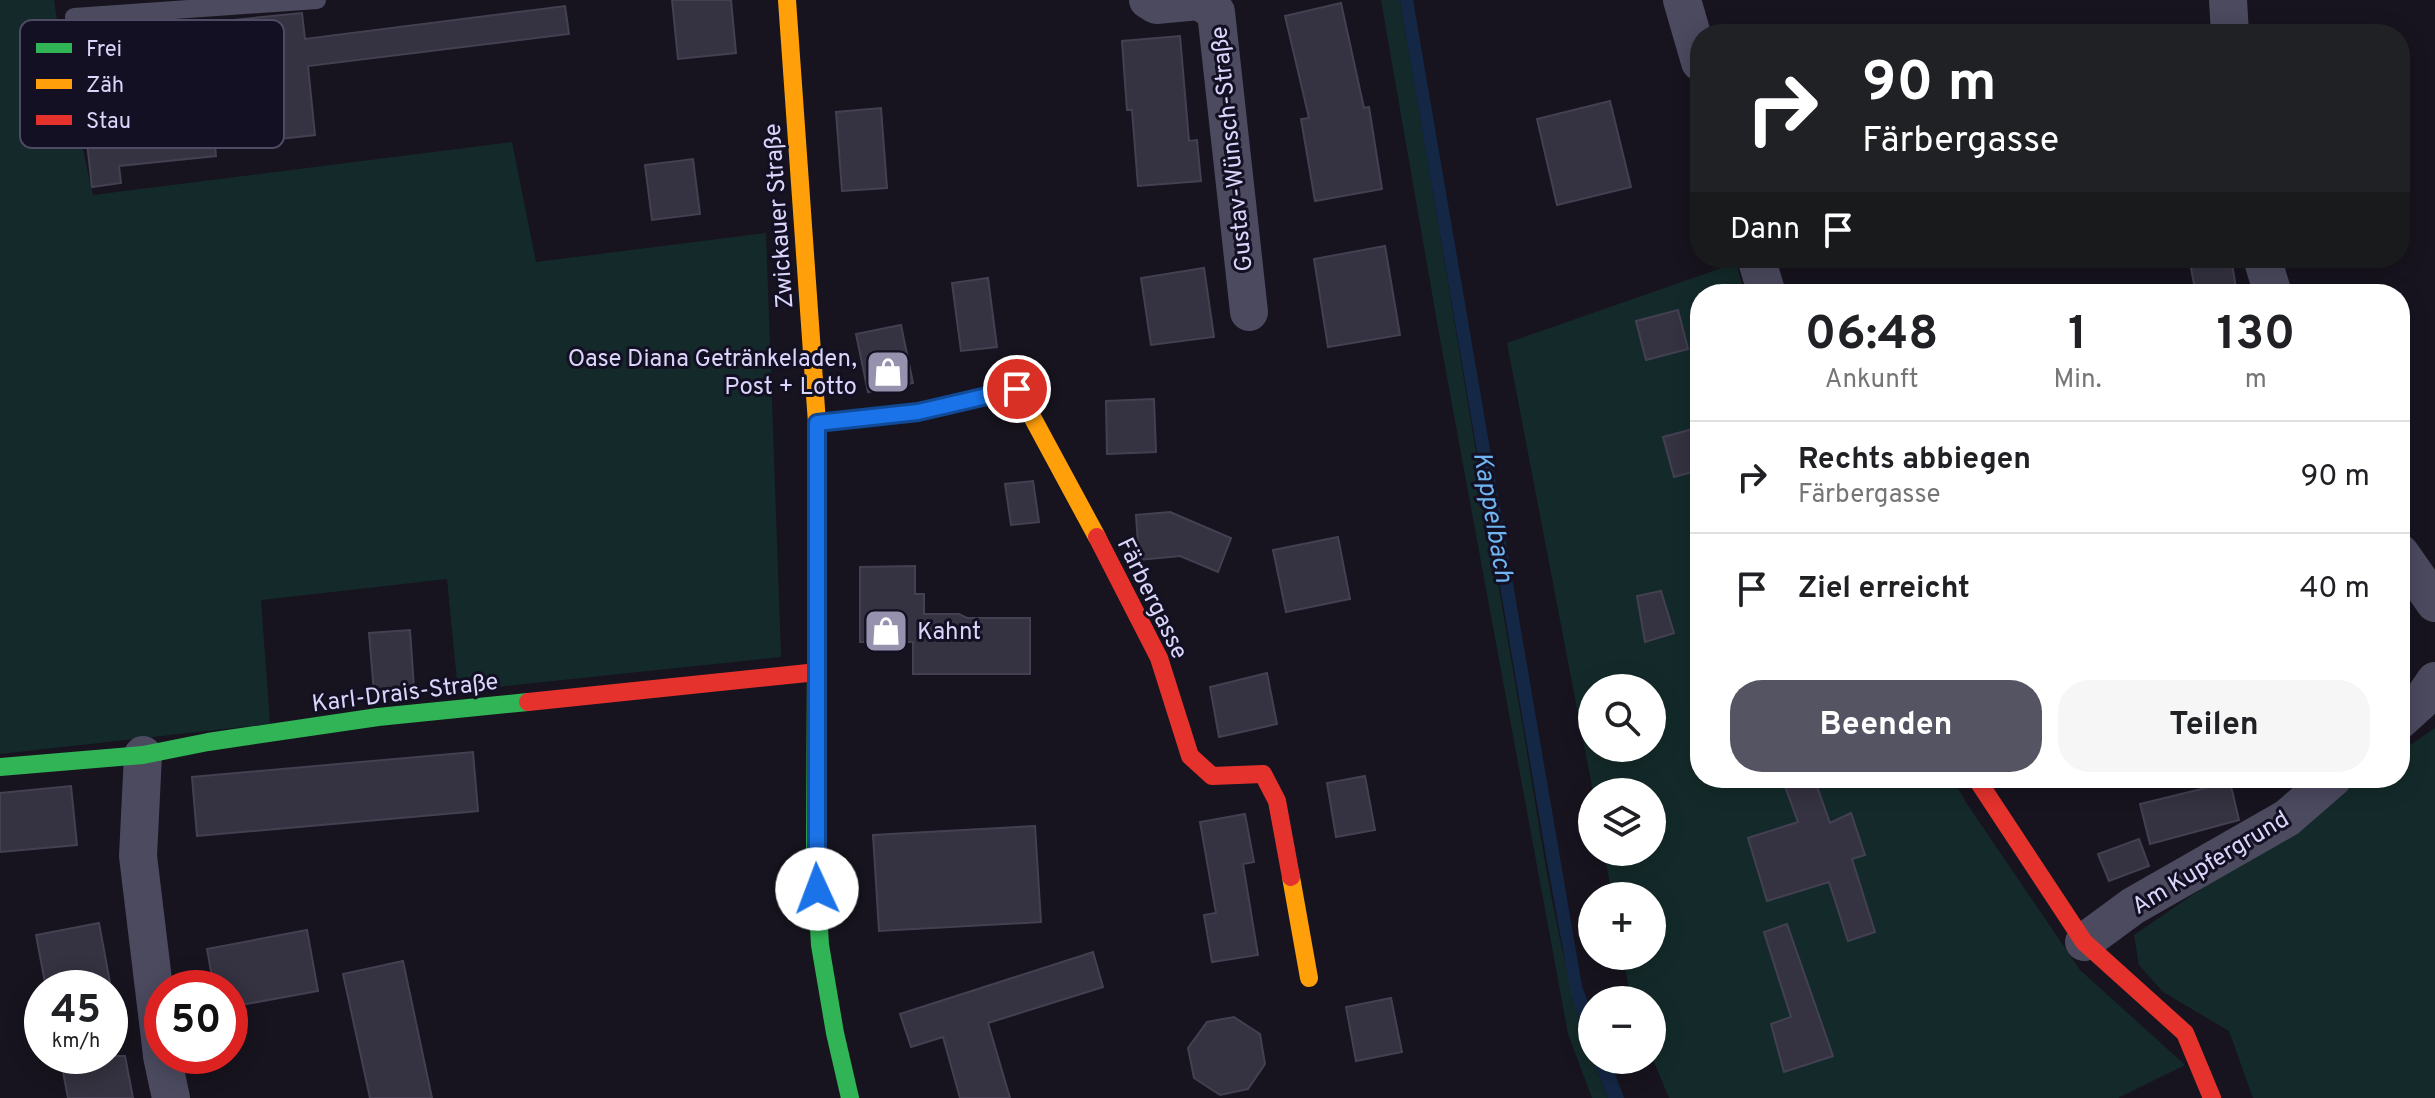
<!DOCTYPE html>
<html lang="de">
<meta charset="utf-8">
<style>
body{margin:0;font-family:Overpass,sans-serif;background:#f6f6f6;color:#202124;height:100vh;display:flex;flex-direction:column;font-size:30px;white-space:nowrap}
*{box-sizing:border-box;margin:0}
p{font-size:26px;color:#757577}
.icon{flex:none;width:44px;height:44px;fill:none;stroke:currentColor;stroke-width:2;stroke-linecap:round;stroke-linejoin:round}
.map{position:relative;flex:1;overflow:hidden}
.panel{position:absolute;left:1690px;top:284px;width:720px;height:504px;display:flex;flex-direction:column;background:#fff;border-radius:32px;box-shadow:0 4px 20px #0003}
.panel>*{flex:none}
.banner{position:absolute;left:1690px;top:24px;width:720px;height:244px;border-radius:32px;box-shadow:0 4px 20px #0003;background:#202124;color:#fff;overflow:hidden}
.buttons{position:absolute;left:1578px;top:674px;display:grid;gap:16px}
.buttons a{display:grid;place-items:center;width:88px;height:88px;border-radius:50%;background:#fff;box-shadow:0 4px 20px #0003;font-size:40px}
.speed{position:absolute;left:24px;top:970px;display:flex;gap:16px;font-size:40px;font-weight:700;text-align:center}
.speed>*{display:grid;place-content:center;width:104px;height:104px;border-radius:50%;background:#fff;box-shadow:0 4px 20px #0003;line-height:1}
.speed small{font-size:20px;font-weight:400}
.speed .limit{border:12px solid #d22;background:#fff;color:#111}
.pin{position:absolute;display:grid;place-items:center;width:68px;height:68px;color:#fff;margin:-34px;border:4px solid #fff;border-radius:50%;box-shadow:0 2px 8px #0007}
.me{position:absolute;width:88px;margin:-44px;rotate:358deg;stroke-linejoin:round;filter:drop-shadow(0 0 6px #0008)}
.turn{display:flex;align-items:center;gap:28px;height:168px;padding:0 40px;font-size:36px}
.turn .icon{width:104px;height:104px;stroke-width:2.5}
.turn b{display:block;font-size:56px;line-height:68px}
.then{display:flex;align-items:center;height:76px;padding:0 40px;background:#0003;gap:16px;font-size:30px}
.eta{display:flex;justify-content:space-evenly;align-items:center;height:136px;text-align:center}
.eta b{font-size:48px;font-weight:700;line-height:56px}
.action{display:flex;gap:16px;margin-top:auto;padding:16px 40px}
.action a{flex:1;height:92px;border-radius:32px;background:#555462;color:#fff;font-size:32px;font-weight:700;line-height:92px;text-align:center}
.action a+a{background:#f6f6f6;color:#202124}
ul{padding:0;list-style:none}
li{display:flex;align-items:center;gap:24px;height:112px;padding:0 40px;border-top:2px solid #e0e0e0}
li div{flex:1}
li b{display:block;font-size:30px}
li em{font-style:normal}
.map>svg:first-child{display:block}
.green{fill:#142a2a;fill-rule:evenodd}
.water{fill:#142745}
.building{fill:#353241;stroke:#434052;stroke-width:2}
.lines{fill:none;stroke-linecap:round;stroke-linejoin:round}
.lane{stroke:#4c4a5f;stroke-width:18}
.street{stroke:#4c4a5f;stroke-width:38}
.fast{stroke:#30b455;stroke-width:18}
.slow{stroke:#ff9f0a;stroke-width:18}
.jam{stroke:#e5322d;stroke-width:18}
.route-casing{stroke:#114b97;stroke-width:20}
.route{stroke:#1a73e8;stroke-width:14}
.labels{text-anchor:middle;stroke-width:6;stroke-linejoin:round;paint-order:stroke}
.street-label{font-size:24px;fill:#dad6fb;stroke:#141023}
.poi-label{font-size:24px;fill:#dad6fb;stroke:#141023;text-anchor:end}
.water-label{font-size:26px;font-style:italic;fill:#6eb5f2;stroke:#141023}
.key{fill:#141023;stroke:#4f4b64;stroke-width:2}
.key-label{font-size:22px;fill:#dad6fb}
</style>
<div class="map">
<svg width="2435" height="1098" viewBox="0 0 2435 1098">
<rect width="100%" height="100%" fill="#17141f"/>
<path class="green" d="M0 0H54L63 61 93 195 512 142 536 262 766 233 781 657 458 691 447 579 261 600 270 724 0 754Z
M1381 0H1400C1441 235 1478 470 1519 705 1542 836 1557 976 1608 1098H1592L1568 1034 1442 350Z
M1736 263 1745 294H1700V778H1952L1967 804 2080 970 2185 1065 2118 1098H1669L1652 1057V1000H1631L1623 956H1652V896H1612L1604 852H1652V792H1593L1507 343ZM1592 688H1652V748H1592Z
M2435 728V1098H2253L2229 1031 2163 992 2139 965 2134 935 2363 778H2400V752Z"/>
<path class="water" d="M1400 0H1413L1582 986 1592 1013V1056L1571 994 1546 856Z
M1593 1060H1610L1624 1098H1608Z"/>
<path class="building" d="M672 0H731L736 53 678 59Z
M1341 3 1364 108 1369 107 1382 189 1315 201 1301 119 1309 118 1285 16Z
M565 6 569 34 308 66 315 135 215 146 216 156 119 166 121 183 92 187 75 36 302 13 305 39Z
M1180 36 1189 141 1197 140 1201 181 1138 186 1132 110H1127L1122 41Z
M1610 101 1631 187 1557 205 1537 119Z
M881 108 887 188 842 191 836 112Z
M693 159 700 214 652 220 645 165Z
M1385 246 1400 335 1328 347 1314 259Z
M2189 258H2231L2237 294H2196Z
M1204 268 1214 337 1151 345 1141 278Z
M988 278 997 347 961 351 952 283Z
M1678 310 1688 349 1646 360 1636 321Z
M901 325 913 383 868 392 856 334Z
M1154 399 1156 452 1107 454 1106 401Z
M1700 427V470L1674 477 1663 437Z
M1033 481 1039 522 1011 525 1005 484Z
M1170 512 1231 538 1218 572 1180 556 1139 560 1136 515Z
M1338 537 1350 599 1286 612 1273 550Z
M915 566V594H924V614H959L967 618H1030V674H913V642H860V567Z
M1661 591 1674 633 1645 642 1637 596Z
M410 630 414 688 374 692 369 633Z
M1267 673 1277 724 1219 737 1210 687Z
M473 752 478 811 197 836 192 777Z
M1365 776 1375 830 1336 837 1327 783Z
M1782 778H1814L1830 823 1851 813 1865 855 1852 859 1875 932 1848 941 1829 882 1767 901 1748 838 1798 822Z
M2230 782 2239 820 2150 844 2140 804Z
M71 786 77 845 0 852V793Z
M1245 814 1254 862 1243 864 1258 955 1212 962 1204 915 1216 913 1200 822Z
M1035 826 1041 922 879 931 873 835Z
M2139 839 2149 866 2109 881 2098 854Z
M99 923 111 988H46L36 935Z
M1787 924 1833 1056 1784 1072 1771 1024 1791 1017 1764 932Z
M307 930 318 991 230 1007V988H214L207 949Z
M1093 952 1103 987 988 1023 1010 1098H960L943 1037 911 1047 900 1014Z
M403 961 432 1098H370L343 974Z
M1391 998 1402 1052 1356 1061 1346 1007Z
M1234 1017 1260 1034 1265 1064 1248 1089 1220 1095 1194 1078 1188 1048 1207 1022Z
M60 1056H125L133 1098H68Z"/>
<g class="lines">
<path class="lane" d="M74 17 317 0"/>
<path class="street" d="M1148 0 1156 5 1199 1 1216 12 1249 312
M1682 0 1700 62
M2228 0 2230 34
M1756 258 1767 294
M2262 258 2273 294
M2400 553 2435 603
M2400 720 2422 700 2435 681
M143 755 138 856 162 1055
M2084 942 2133 906 2287 818 2333 778
M162 1056 171 1098"/>
<path class="fast" d="M817 462 815 861 820 945 835 1033 850 1098
M0 767 143 755 208 742 378 717 528 702"/>
<path class="slow" d="M787 0 817 423V462
M817 423 918 412 1017 389 1097 537
M1291 877 1309 978"/>
<path class="jam" d="M1097 537 1159 658 1190 756 1212 776 1263 774 1277 801 1291 877
M528 702 817 672
M1976 778 2084 942 2185 1033 2212 1098"/>
</g>
<g class="lines">
<g class="route-casing">
<path id="route" d="M817 889V423L918 412 1017 389"/>
</g>
<use href="#route" class="route"/>
</g>
<defs>
<g id="shop-square" transform="scale(2.3)"><rect x="-9" y="-9" width="18" height="18" rx="4" fill="#9692ae" stroke="#141023"/><path d="M-5-2.5h2.3a2.7 3.5 0 0 1 5.4 0H5L5.5 6h-11ZM-1.5-2.5h3a1.5 2.3 0 0 0-3 0Z" fill="#fff"/></g>
</defs>
<g fill-rule="evenodd">
<use href="#shop-square" x="888" y="372"/>
<use href="#shop-square" x="886" y="631"/>
</g>
<g class="labels">
<g class="street-label">
<text transform="translate(1231 149) rotate(-96)" y="8">Gustav-Wünsch-Straße</text>
<text transform="translate(778 216) rotate(-94)" y="8">Zwickauer Straße</text>
<text transform="translate(1153 598) rotate(64)" y="8">Färbergasse</text>
<text transform="translate(405 692) rotate(-7)" y="8">Karl-Drais-Straße</text>
<text transform="translate(2210 862) rotate(-31)" y="8">Am Kupfergrund</text>
</g>
<g class="poi-label">
<text x="857" y="366">Oase Diana Getränkeladen,<tspan x="857" dy="28">Post + Lotto</tspan></text>
<text x="917" y="639" text-anchor="start">Kahnt</text>
</g>
<g class="water-label">
<text transform="translate(1494 517) rotate(80)" y="9">Kappelbach</text>
</g>
</g>
<rect x="20" y="20" width="264" height="128" rx="12" class="key"/>
<rect x="36" y="43" width="36" height="10" fill="#30b455"/>
<rect x="36" y="79" width="36" height="10" fill="#ff9f0a"/>
<rect x="36" y="115" width="36" height="10" fill="#e5322d"/>
<g class="key-label">
<text x="86" y="56">Frei</text>
<text x="86" y="92">Zäh</text>
<text x="86" y="128">Stau</text>
</g>
</svg>
<div class="buttons">
<a><svg class="icon" aria-label="search" viewBox="0 0 24 24"><circle cx="10" cy="10" r="6"/><path d="M15 15l6 6"/></svg></a>
<a><svg class="icon" aria-label="layers" viewBox="0 0 24 24"><path d="M12 4l9 5-9 5-9-5zM3 14l9 5 9-5"/></svg></a>
<a>+</a>
<a>−</a>
</div>
<div class="speed"><div>45<small>km/h</small></div><div class="limit">50</div></div>
<div class="pin" style="left:1017px;top:389px;background:#d93025"><svg class="icon" aria-label="arrive" viewBox="0 0 24 24"><path d="M6 21V4h12l-3 4 3 4H6"/></svg></div>
<svg class="me" style="left:817px;top:889px" viewBox="-20 -20 40 40"><circle r="19" fill="#fff"/><path d="M0-13L10 11 0 6-10 11z" fill="#1a73e8"/></svg>
<div class="banner">
<div class="turn"><svg class="icon" aria-label="right" viewBox="0 0 24 24"><path d="M7 20v-9h11M14 6l5 5-5 5"/></svg><div><b>90 m</b>Färbergasse</div></div>
<div class="then">Dann<svg class="icon" aria-label="arrive" viewBox="0 0 24 24"><path d="M6 21V4h12l-3 4 3 4H6"/></svg></div>
</div>
<section class="panel">
<div class="eta">
<div><b>06:48</b><p>Ankunft</p></div>
<div><b>1</b><p>Min.</p></div>
<div><b>130</b><p>m</p></div>
</div>
<ul>
<li><svg class="icon" aria-label="right" viewBox="0 0 24 24"><path d="M7 20v-9h11M14 6l5 5-5 5"/></svg><div><b>Rechts abbiegen</b><p>Färbergasse</p></div><em>90 m</em></li>
<li><svg class="icon" aria-label="arrive" viewBox="0 0 24 24"><path d="M6 21V4h12l-3 4 3 4H6"/></svg><div><b>Ziel erreicht</b></div><em>40 m</em></li>
</ul>
<div class="action"><a>Beenden</a><a>Teilen</a></div>
</section>
</div>
